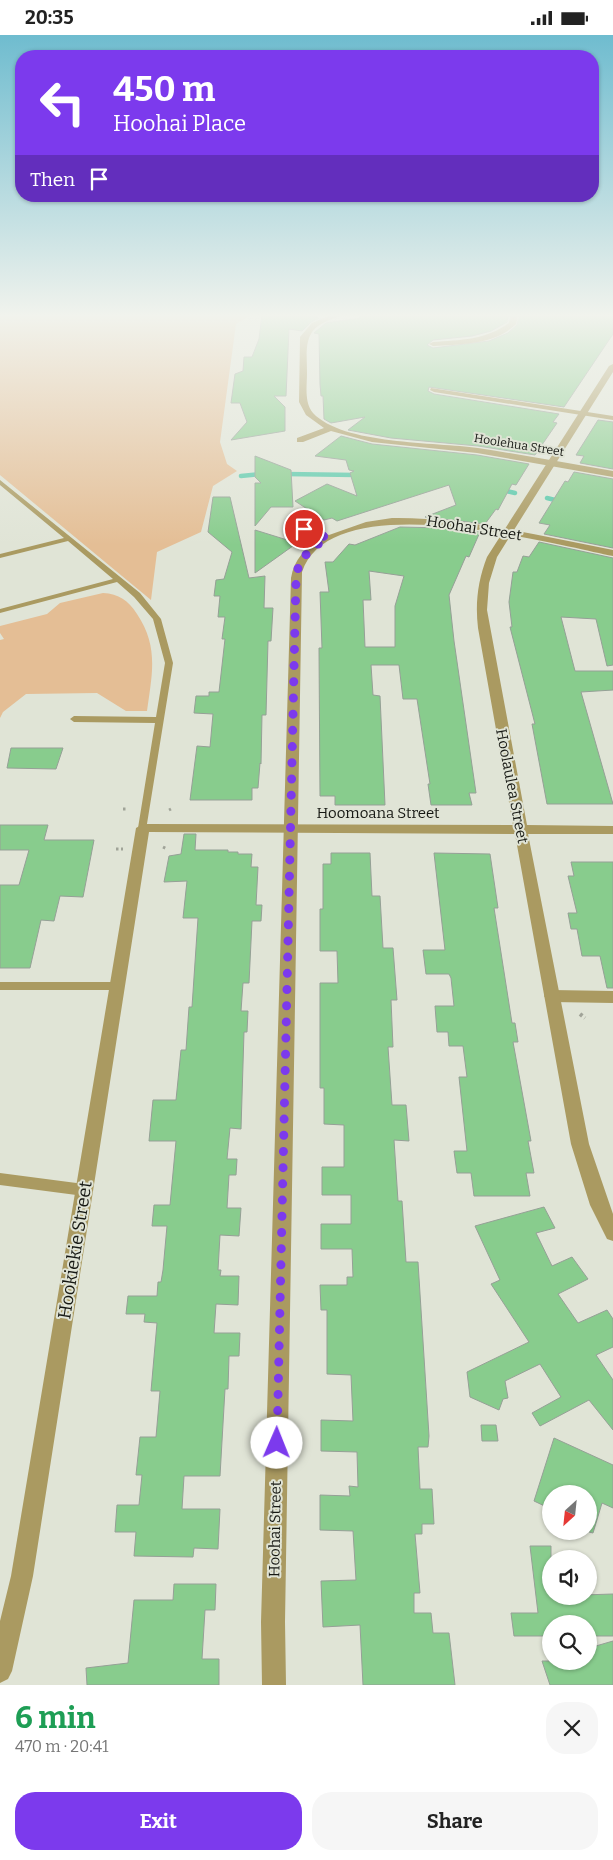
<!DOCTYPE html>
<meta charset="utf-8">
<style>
body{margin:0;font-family:Bitter,serif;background:#f6f6f6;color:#222;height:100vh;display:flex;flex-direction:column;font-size:19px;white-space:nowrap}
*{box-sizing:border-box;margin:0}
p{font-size:16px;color:#767676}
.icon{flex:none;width:28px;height:28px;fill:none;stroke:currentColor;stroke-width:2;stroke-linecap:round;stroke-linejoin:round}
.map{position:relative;height:1650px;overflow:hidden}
.drawer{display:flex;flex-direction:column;background:#fff;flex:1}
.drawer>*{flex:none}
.top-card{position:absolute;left:15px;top:15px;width:584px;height:152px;border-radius:20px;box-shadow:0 1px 4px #0004;background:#7c3aed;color:#fff;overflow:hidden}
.needle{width:32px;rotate:207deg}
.fabs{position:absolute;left:542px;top:1450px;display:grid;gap:10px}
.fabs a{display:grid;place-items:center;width:55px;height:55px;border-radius:50%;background:#fff;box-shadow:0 1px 4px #0004;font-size:25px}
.pin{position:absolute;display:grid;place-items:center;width:42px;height:42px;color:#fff;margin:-21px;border:2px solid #fff;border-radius:50%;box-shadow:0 1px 5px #0007}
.me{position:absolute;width:55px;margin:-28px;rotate:1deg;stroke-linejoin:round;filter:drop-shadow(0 0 4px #0008)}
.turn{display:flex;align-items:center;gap:18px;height:105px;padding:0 15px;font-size:22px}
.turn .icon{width:65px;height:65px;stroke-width:2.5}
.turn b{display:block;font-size:35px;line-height:42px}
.then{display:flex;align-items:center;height:48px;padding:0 15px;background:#0003;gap:10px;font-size:19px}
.round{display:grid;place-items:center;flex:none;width:52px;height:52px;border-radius:20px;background:#f6f6f6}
.overview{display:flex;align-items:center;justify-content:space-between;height:85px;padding:0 15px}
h1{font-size:30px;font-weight:700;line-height:38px;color:#1e9e55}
.primary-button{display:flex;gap:10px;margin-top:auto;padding:10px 15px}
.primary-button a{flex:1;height:58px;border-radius:20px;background:#7c3aed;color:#fff;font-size:20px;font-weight:700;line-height:58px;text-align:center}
.primary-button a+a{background:#f6f6f6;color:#222}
.status{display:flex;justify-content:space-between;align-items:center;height:35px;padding:0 25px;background:#fff;direction:ltr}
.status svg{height:14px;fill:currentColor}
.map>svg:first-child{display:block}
.green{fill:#e4be95}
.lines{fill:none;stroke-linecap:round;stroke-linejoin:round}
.stream{stroke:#59c9aa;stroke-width:4.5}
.building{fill:#88cc8d;stroke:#95a096;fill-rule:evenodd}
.path-far1{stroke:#a0a398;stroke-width:3;stroke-dasharray:2.5 2.5;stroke-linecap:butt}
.path{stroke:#a0a398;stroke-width:4;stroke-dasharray:3 3;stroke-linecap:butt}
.service{fill:#aa9a61;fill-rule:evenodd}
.minor{fill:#aa9a61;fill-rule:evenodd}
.tertiary{fill:#aa9a61;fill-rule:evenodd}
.route{stroke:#7c3aed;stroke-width:9;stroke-dasharray:0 16.2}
.labels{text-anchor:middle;stroke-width:4;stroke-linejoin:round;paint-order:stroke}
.far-street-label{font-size:12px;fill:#161813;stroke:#e0e4d6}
.street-label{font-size:15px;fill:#161813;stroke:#e0e4d6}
.near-street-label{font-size:18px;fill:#161813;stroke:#e0e4d6}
</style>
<div class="status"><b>20:35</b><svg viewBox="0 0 49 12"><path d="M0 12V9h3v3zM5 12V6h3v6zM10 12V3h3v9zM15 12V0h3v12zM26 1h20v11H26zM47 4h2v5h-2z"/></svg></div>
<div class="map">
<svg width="613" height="1650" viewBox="0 0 613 1650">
<rect width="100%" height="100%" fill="#e0e4d6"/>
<path class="green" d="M0 279H253L236 289 220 407 227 429 237 436 213 451 201 497 157 517 151 565 0 440Z
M103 558C119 559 128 565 137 579 159 612 152 639 147 676H126L97 658 26 659 3 677 0 683V605L4 604 0 598V591L47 579 60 568Z"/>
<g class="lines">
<path class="stream" d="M285 439 356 440
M241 441 261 439
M502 455 515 458
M547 463 559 466"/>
</g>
<path class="building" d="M280 279H304L319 283 311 287 302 296 289 294 286 361H274L285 372V396L231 405 247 387 240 368H231L235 339 243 336 244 322H252L259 304 262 280 272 282Z
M509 279 507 287 491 296 472 301 433 305 427 310 433 313 489 306 508 298 517 290 520 279H613V299L564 372 429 352 428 356 434 359 559 379 553 387 557 388 535 420 478 411 391 403 348 395 365 382 331 388 324 384 323 361H321L320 349 319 299 314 298 326 288 360 283 359 280Z
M598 385 613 387V434L580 428 584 421 576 420Z
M341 401 372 409 477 420 529 429 516 450 512 449 498 475 496 474 485 489 425 482 456 470 449 450 337 486 332 483 324 485 295 466 327 449 357 461 350 438 354 436 349 435 346 425 315 421Z
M255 421 291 435 293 472H271L255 491V448H261L255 442Z
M574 437 613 444V513L544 499 550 490 539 488 565 446 568 447Z
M213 462H230L249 543 265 541 264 573H273L271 606H268L266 680H262L261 729 260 728 258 753H252V765H190L197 711 210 712 213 679 194 678 196 661H209V657H219L225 604H222L225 582H218L220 561H214L216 545 224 544 232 517 208 497Z
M400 492 444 493 480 497 469 522 466 521 449 560 454 606 476 758H469L472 770H431L428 749H430L417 664H403L399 630H371L373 660 380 661 385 770H335V761H320L319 613H322L320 557H329L325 527H333L349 509 355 510ZM369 536 404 541 395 571V612H365L363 565H371Z
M255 495 297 508 255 538Z
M539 507 613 523V630L607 631 596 584 561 582 575 636H613V655L581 657 613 769H547L532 689H535L510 592H512L509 567 513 537H517L523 521 529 522Z
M11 713H63L56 734 7 733Z
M0 790H48L44 805H94L83 862 60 861 54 886 41 885 30 933H0V850H19L29 815H0Z
M184 799H196L195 815H228V817H238V819H252L251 832H258L256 870H262L261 886H252L249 948H243L241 976H248L247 997H244L241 1094 230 1093 227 1124H237L236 1140H229L227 1173H241L239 1201 220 1200 218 1235H221L220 1241H239L238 1270 216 1269 214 1298H240L239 1321H229L228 1354H225L220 1441H184L182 1474H220L218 1514 194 1513 193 1522 134 1521 136 1497H115L117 1470H139L142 1440H136L140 1402H156L160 1356H151L157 1288 144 1287 145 1279H126L128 1261H157L158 1247H161L163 1235 167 1191H152L154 1170H170L176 1106H149L153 1065H176L181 1015H186L189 972H192L198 883H183L187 846 164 847 169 821 181 819Z
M331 818H370L372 861H380L383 913H393L397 965H391L393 1012H388L392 1070H406L409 1106 394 1105 398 1166H402L406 1227H418L429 1401 428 1412H418L420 1454H432L434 1489H422V1499H415L420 1558H414V1578H431L433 1598H449L455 1650H363L360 1590 323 1592 321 1546 356 1545 353 1496 320 1495V1460L350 1461 349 1451 358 1452 357 1417 321 1416V1385L353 1386 351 1340 327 1339V1275H321L320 1250H347V1242H353L352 1214H321V1189H351V1160H322V1132H344V1090L324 1089V1053H320V948H338L337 916H320V874H323V829H331Z
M434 818 490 819 498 873H494L512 988H515L518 1007H513L531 1106H528L534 1138H526L530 1161H474L471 1138H457L454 1116H467L459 1042H467L463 1011H449L448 997H437L435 971H454L451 943 449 939H426L423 915H445Z
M571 827H613V953H607L600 921H582L577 894H571L568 878H577L568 841H574Z
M544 1172 555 1193 536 1198 552 1231 572 1222 588 1244 558 1259 578 1288 607 1275 613 1284V1312L596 1320 613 1345V1395L589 1365 540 1391 532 1378 561 1362 540 1329 505 1346 508 1363 503 1364 499 1375 470 1362 467 1337 529 1307 491 1249 500 1245 475 1191Z
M481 1390H496L498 1406H482Z
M554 1403 613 1430V1473L602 1468 593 1498 589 1497V1459H551V1474L534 1466Z
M530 1511H551V1561L613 1559V1601H589V1589H551V1601H514L511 1578H538Z
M174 1549H216L215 1575H205L202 1624H219V1650H87L86 1633 128 1628 134 1565H173Z
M613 1606V1650H550L542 1626H589V1613Z"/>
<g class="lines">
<path class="path-far1" d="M123 774H128
M169 775 171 774
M163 812 167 814
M116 814H123"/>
<path class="path" d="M580 979 585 983"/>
<path class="service" d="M0 445 140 558 161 584 173 628 146 795 143 796 138 793 155 688 74 687 70 684 74 681 156 682 165 628 153 584 134 562 117 547 0 578V574L113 544 68 506 0 523V519L64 503 0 450Z
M0 947H117L121 948 123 951 121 954 117 955H0Z
M0 1138 84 1149 89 1151 90 1155 89 1159 84 1161 0 1150Z"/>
<path class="minor" d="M333 279H344C338 283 329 284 323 288 303 298 307 318 307 338 307 351 304 367 313 378 343 410 436 407 478 413 523 420 568 428 613 436V442L477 418 372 407 331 396 303 407H297V403L324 393 306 380 299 367 300 302 312 288Z
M511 279H518L516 289C495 310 461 309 433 311L429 309 433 307C460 305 486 305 509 288Z
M431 353 613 381V385L434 357 430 355Z
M392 483C466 482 541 501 613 515V521C548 508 332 449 302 537L285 1587 286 1650H262L261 1587 291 543C294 525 305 513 321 503L286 488 294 486 329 500 366 487Z
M552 955 613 956V968L552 967 547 965 544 961 547 957Z"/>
<path class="tertiary" d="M613 329V337L497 522 489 548 487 575 527 790 613 791V799H528L589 1109 613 1179V1206L607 1204 590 1170 571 1109 515 799 149 797 33 1541 12 1636 8 1644 0 1648V1586L11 1541 136 793 143 789 513 790 478 593C475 568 478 545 487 522L609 331Z"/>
</g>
<linearGradient id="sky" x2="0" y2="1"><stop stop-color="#6fbccf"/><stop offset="0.55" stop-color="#f1f3ed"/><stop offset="1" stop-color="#f1f3ed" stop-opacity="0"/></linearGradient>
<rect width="613" height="510" fill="url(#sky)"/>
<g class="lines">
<path class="route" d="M277 1408 296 543C298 523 312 512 328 503L304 494"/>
</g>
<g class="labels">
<g class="far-street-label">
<text transform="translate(519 410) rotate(9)" y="4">Hoolehua Street</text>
</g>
<g class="street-label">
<text transform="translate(474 493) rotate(9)" y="5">Hoohai Street</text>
<text transform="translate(512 751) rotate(79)" y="5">Hoolaulea Street</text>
<text x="378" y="783">Hoomoana Street</text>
<text transform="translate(275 1494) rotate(-89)" y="5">Hoohai Street</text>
</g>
<g class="near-street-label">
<text transform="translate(75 1215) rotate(-81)" y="6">Hookiekie Street</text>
</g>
</g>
</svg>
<div class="fabs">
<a><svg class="needle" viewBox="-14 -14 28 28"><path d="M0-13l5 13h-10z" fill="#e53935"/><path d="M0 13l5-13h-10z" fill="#767676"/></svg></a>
<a><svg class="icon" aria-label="sound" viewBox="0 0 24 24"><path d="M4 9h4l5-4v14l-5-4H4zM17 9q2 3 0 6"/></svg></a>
<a><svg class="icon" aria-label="search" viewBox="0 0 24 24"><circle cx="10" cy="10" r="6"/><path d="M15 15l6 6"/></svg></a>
</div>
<div class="pin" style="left:304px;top:494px;background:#d93025"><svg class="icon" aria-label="arrive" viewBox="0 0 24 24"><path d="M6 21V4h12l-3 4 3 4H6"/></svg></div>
<svg class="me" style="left:277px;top:1408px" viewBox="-20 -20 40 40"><circle r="19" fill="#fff"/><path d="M0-13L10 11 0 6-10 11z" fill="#7c3aed"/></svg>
<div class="top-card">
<div class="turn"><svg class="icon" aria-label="left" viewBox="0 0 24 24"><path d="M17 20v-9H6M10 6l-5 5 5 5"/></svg><div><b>450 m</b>Hoohai Place</div></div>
<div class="then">Then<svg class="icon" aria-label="arrive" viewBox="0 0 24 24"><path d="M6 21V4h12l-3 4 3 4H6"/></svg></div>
</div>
</div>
<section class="drawer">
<div class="overview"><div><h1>6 min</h1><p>470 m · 20:41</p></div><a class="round"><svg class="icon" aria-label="close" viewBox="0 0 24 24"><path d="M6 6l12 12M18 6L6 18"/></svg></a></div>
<div class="primary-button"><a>Exit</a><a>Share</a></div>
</section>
